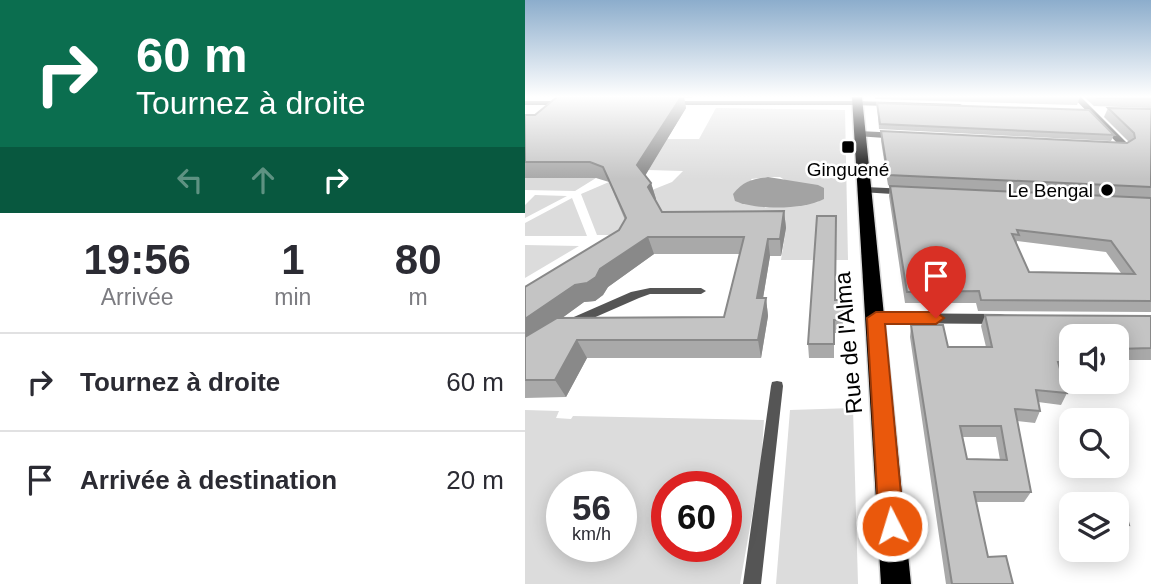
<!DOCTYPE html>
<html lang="fr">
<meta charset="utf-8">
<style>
body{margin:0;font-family:Helvetica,sans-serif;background:#f2f2f3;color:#2b2b33;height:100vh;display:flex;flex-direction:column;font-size:26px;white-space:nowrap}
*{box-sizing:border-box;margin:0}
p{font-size:23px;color:#7c7c81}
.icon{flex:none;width:38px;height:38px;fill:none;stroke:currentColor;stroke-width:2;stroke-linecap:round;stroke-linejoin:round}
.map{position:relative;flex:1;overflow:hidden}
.sheet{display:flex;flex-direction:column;background:#fff;width:525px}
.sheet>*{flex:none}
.top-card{background:#0b6e4f;color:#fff;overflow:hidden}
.tools{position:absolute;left:534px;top:324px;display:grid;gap:14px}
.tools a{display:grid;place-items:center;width:70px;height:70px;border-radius:14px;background:#fff;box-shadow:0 4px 18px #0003;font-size:35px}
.speed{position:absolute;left:21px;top:471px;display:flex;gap:14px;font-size:35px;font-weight:700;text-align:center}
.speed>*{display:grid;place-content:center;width:91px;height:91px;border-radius:50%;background:#fff;box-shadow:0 4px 18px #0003;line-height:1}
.speed small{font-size:18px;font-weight:400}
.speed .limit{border:10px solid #d22;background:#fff;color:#111}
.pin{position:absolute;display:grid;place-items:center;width:60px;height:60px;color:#fff;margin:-72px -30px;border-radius:50% 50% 50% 0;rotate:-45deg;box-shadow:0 0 7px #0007}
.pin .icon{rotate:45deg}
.me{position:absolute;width:77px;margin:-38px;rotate:355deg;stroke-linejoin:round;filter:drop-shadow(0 0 5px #0008)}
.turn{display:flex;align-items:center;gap:24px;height:147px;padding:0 21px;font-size:32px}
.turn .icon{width:91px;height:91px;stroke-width:2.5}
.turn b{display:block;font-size:49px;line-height:60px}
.lanes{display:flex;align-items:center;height:66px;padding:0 21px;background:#0003;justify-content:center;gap:35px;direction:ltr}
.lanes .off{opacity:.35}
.eta{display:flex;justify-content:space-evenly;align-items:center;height:119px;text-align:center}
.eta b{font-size:42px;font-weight:600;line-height:49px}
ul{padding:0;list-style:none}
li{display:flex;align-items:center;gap:21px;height:98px;padding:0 21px;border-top:2px solid #e1e1e2}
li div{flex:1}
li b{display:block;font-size:26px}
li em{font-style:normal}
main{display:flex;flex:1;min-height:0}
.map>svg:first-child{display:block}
.green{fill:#dcdcdc;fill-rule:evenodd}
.water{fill:#a3a3a3}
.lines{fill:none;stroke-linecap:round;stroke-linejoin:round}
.primary-casing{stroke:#dbdbdb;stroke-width:3}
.service{fill:#555;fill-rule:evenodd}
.minor{fill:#555;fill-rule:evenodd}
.tertiary{fill:#555;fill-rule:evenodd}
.primary{fill:#000;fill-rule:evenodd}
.wall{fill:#a9a9a9;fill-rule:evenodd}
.shaded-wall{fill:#898989}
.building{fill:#c4c4c4;stroke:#898989;stroke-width:2;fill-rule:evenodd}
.route{fill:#ea580c;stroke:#983908;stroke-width:2}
.poi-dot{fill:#000;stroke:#fff;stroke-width:2.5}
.labels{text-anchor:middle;stroke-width:5;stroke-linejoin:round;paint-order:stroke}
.far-poi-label{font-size:19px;fill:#000;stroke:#fff}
.street-label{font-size:23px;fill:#000;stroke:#fff}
</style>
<main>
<section class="sheet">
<div class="top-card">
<div class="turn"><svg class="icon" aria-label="right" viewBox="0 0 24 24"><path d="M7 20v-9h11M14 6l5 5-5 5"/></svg><div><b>60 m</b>Tournez à droite</div></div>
<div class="lanes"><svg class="icon off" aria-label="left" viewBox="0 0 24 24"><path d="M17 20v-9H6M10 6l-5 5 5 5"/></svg><svg class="icon off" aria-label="ahead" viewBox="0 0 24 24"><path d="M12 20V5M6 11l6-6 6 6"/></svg><svg class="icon" aria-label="right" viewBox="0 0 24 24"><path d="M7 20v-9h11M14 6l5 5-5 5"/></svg></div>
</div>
<div class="eta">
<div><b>19:56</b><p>Arrivée</p></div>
<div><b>1</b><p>min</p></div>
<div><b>80</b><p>m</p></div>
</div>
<ul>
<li><svg class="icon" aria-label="right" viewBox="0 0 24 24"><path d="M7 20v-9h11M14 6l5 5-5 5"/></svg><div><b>Tournez à droite</b></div><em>60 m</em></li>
<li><svg class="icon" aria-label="arrive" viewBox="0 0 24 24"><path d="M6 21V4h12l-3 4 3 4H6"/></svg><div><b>Arrivée à destination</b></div><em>20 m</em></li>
</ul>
</section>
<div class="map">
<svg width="626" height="584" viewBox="0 0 626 584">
<rect width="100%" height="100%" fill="#fff"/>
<path class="green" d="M191 108 320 110 323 260H256L261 228 152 235 122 192 147 182 158 171 123 170 142 139H174ZM243 177H255L294 202 240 208 226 179Z
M0 178H71L50 191 0 190Z
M84 182 107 235H72L56 194Z
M10 195 42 196 0 218V205Z
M47 198 62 236H0V223Z
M0 245 54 246 0 278Z
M328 408 333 584H251L265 410Z
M0 410 34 411 31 418 46 419 48 416 239 420 236 464 215 584H0ZM37 486H96V546H37ZM142 486H201V546H142Z"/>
<path class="water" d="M243 177 293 185 299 188V199C279 210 230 210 210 201L208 194C218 181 228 179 243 177Z"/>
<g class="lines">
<g class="primary-casing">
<path id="primary" d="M327 97H337L386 584H356Z"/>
</g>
<path class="service" d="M125 288H176L181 291 176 294H125L114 298 50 326H42L40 323 42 320 106 292Z
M252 381 257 382 258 386 236 584H218L246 386 247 382Z"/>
<path class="minor" d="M548 97H556L602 143V147L595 151 581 149V145H594Z
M331 101 435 104 439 106 435 108 328 105 327 103Z
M334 131 375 133 379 136 375 139 331 136 330 134Z
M340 187 383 189 388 192 383 195 336 192 335 190Z
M350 313 475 314 480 315 482 319 480 323 475 324 350 323 345 322 343 318 345 314Z"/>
<path class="tertiary" d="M0 101H41L45 103 41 105H0Z
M141 101H331L335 103 331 105H138V101Z"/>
<use href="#primary" class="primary"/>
</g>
<path class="wall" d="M32 97H168L167 98H159L161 108 120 175 126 183 131 199 130 200 137 212 259 211 261 228 256 256H245L238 298H241L243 316 236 358H62L41 397 0 398V287L94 230 100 220 84 182 71 178H0V115H10ZM129 254H215L199 317 37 318 59 302 70 301 78 295 83 287Z
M350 97H555L552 105 350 99Z
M559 97H626V108L569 106Z
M352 103 589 135 586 141 354 129Z
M583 108 626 109V312L453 311 451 303H380L364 196 365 186 363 185 356 141V131L602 143 604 142 579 117ZM492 241 581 252 596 273 504 272 491 244Z
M310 300H318V333H309V358H284L283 344Z
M460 315 626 316V360H592V336H546V373H536L542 393 536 405 513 402 515 411 510 423 492 421 506 492 499 502H451L463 557 488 584H421L385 337 386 325 423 347H461L456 326ZM437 437H471L475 460 442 459Z
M569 497 597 501 604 525 599 529 592 528V504H566L565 502Z"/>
<path class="shaded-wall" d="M156 97H159L161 108 117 181 112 165Z
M126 183 131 199 127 203 123 187Z
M259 211 261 228 256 256 255 239Z
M123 237 129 254 83 287 78 295 70 301 59 302 0 345V319Z
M243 239 245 256 235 316 232 298Z
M241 298 243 316 236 358 233 340Z
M52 340 62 358 41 397 30 380Z"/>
<path class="building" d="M32 97H156L112 165 126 183 123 187 137 212 259 211 255 239H243L232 298H241L233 340H52L30 380H0V337L32 318 199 317 219 237H123L75 269 71 277 62 283 50 285 0 319V287L94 230 101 218 78 167 65 162H0V115H10Z
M571 97H626V99L572 98Z
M352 103 564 110 589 135 355 124Z
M583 108 626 109V187L363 175 356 131 602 143 610 138 609 133Z
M365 186 626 198V301L456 300 454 291 382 292ZM492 230 586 241 610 274 504 272 487 234 494 235Z
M292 216H311L310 300H318V320H309V344H283Z
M460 315 626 316V348L592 349V336H546V362H533L542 393 511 390 515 411 490 409 506 492H449L463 557 481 556 488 584H427L386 325H418L423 347H467ZM435 426H476L482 460 442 459Z
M569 497 597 501 604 525 592 523V504H570Z"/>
<linearGradient id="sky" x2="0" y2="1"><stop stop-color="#8cadcc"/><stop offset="0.54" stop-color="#fff"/><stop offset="1" stop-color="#fff" stop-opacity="0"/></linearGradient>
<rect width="626" height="179" fill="url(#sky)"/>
<path class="route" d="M351 312H411L419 318 411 324H360L379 526 376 534 367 538 358 534 354 526 342 318Z"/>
<g class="poi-dot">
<rect x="316" y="140" width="14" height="14" rx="3.5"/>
<circle cx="582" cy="190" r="7"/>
</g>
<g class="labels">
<g class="far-poi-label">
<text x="323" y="176">Ginguené</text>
<text x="568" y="197" text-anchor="end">Le Bengal</text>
</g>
<g class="street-label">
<text transform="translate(323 343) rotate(-95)" y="8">Rue de l'Alma</text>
</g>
</g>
</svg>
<div class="tools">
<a><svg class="icon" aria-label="sound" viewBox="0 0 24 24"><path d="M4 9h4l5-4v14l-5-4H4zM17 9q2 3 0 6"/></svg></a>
<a><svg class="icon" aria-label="search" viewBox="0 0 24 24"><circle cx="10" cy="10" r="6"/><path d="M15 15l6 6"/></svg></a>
<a><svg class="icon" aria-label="layers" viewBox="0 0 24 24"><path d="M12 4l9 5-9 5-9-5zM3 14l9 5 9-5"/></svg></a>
</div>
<div class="speed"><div>56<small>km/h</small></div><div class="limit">60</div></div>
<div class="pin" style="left:411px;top:318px;background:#d93025"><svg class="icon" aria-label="arrive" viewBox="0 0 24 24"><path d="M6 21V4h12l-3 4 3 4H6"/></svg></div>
<svg class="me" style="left:367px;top:526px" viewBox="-20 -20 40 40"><circle r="17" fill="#ea580c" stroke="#fff" stroke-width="3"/><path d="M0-11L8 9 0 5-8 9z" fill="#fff"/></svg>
</div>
</main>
